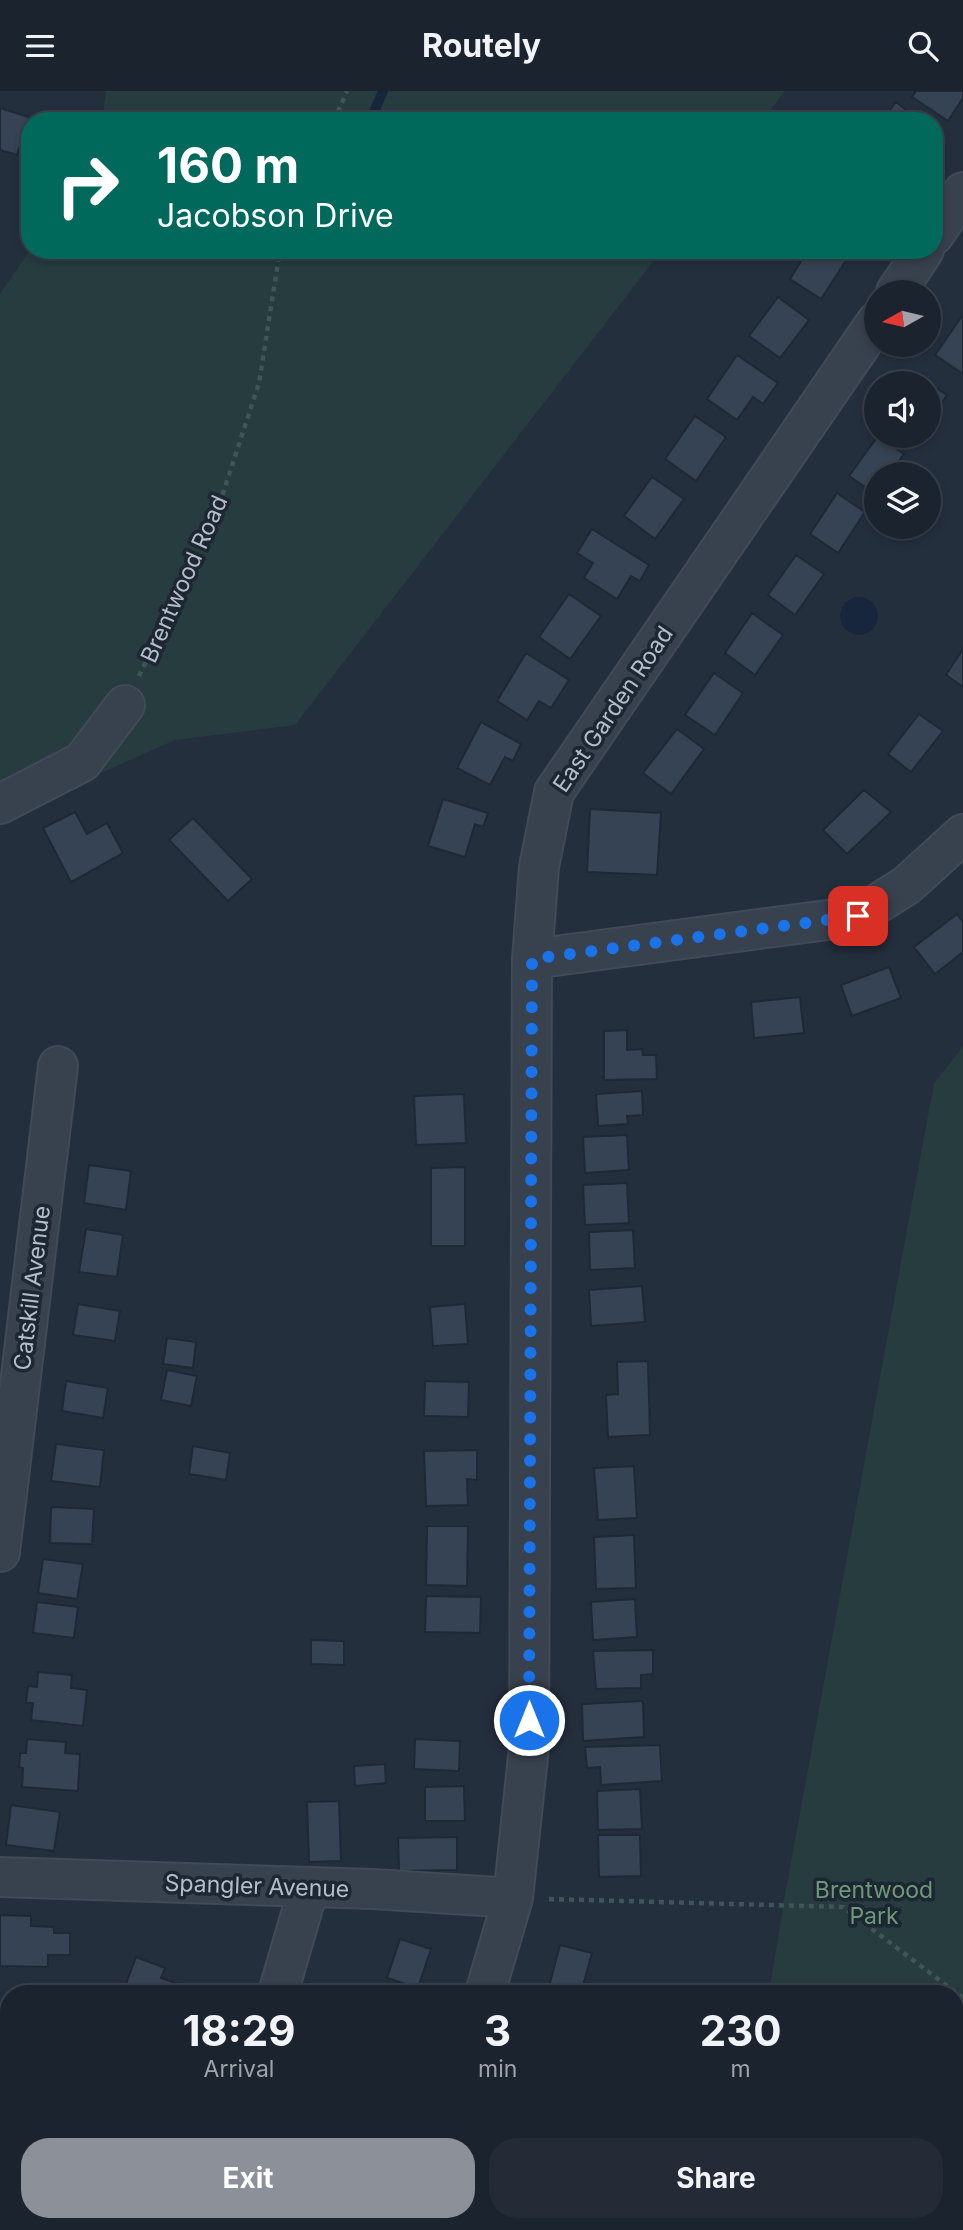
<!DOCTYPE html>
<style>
body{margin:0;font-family:Inter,sans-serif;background:#242b36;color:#f1f3f6;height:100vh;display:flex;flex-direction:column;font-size:26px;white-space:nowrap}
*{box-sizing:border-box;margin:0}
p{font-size:23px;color:#a0a4aa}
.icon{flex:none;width:38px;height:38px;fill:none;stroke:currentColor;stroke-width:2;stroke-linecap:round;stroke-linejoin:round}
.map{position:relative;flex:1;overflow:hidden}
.details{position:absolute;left:0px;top:1894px;width:964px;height:247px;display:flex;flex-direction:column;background:#1b232e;border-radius:28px 28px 0 0;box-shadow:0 4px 10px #0003,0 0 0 2px #39404a}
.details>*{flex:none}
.top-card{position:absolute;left:21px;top:21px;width:922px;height:147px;border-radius:28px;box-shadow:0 4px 10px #0003,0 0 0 2px #39404a;background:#00695c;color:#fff;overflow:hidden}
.needle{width:46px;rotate:262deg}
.buttons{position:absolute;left:864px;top:189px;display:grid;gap:14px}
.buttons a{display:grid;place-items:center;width:77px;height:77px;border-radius:50%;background:#1b232e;box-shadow:0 4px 10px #0003,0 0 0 2px #39404a;font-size:35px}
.pin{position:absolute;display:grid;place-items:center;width:60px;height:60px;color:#fff;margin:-30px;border-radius:14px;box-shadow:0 4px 10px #0006}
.me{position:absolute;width:77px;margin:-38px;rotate:0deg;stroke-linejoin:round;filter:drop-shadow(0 0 5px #0008)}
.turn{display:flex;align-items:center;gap:24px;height:147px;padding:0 21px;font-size:32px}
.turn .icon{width:91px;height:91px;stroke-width:2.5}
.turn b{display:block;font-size:49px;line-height:60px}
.eta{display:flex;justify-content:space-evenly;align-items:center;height:119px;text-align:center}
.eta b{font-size:42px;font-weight:700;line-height:49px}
.primary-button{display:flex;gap:14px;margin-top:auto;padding:14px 21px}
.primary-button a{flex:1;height:80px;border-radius:28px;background:#8c9099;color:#fff;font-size:28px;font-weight:700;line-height:80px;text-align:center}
.primary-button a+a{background:#242b36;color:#f1f3f6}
header{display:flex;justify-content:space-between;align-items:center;height:91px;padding:0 21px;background:#1b232e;font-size:32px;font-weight:700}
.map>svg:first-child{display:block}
.green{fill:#263c3f}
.water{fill:#17263c}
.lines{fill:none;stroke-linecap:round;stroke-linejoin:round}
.stream{stroke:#17263c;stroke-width:10}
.building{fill:#364354;stroke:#1f2835;stroke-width:2}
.minor-casing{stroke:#414a57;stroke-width:42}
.path{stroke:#3f5557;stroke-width:4.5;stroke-dasharray:5 5;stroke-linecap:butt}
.minor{stroke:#38414e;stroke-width:38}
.route{stroke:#1a73e8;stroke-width:12;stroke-dasharray:0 21.6}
.labels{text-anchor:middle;stroke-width:7;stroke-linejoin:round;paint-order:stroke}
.street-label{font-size:23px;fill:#b4bcc9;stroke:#1d2633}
.park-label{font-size:23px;fill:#6b9a76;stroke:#1d2633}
</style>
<header><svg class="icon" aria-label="menu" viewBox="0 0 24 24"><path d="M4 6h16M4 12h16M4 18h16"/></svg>Routely<svg class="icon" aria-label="search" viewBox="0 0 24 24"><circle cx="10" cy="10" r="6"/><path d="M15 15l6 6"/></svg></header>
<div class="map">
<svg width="963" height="2139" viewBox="0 0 963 2139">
<rect width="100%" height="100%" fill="#242f3e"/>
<path class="green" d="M106 0H785L762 30H102Z
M30 159H662L295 634 175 649 0 727V203Z
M963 956V2139H820L815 2132H956V1902H769L786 1798 934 992Z"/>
<path class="water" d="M840 525a19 19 0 1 1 38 0a19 19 0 1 1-38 0Z"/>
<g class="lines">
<path class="stream" d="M370 30 383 0"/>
</g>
<path class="building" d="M916 0H963V7L948 30 912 6Z
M896 11 915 26 912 30H881Z
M0 17 29 26 17 64 0 59Z
M808 159H834L847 168 821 208 790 188Z
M778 206 809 229 780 267 749 245Z
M962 225 963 226V283L935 264Z
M737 264 778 292 763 313 753 306 737 329 707 308Z
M929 293 947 304 929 332Z
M695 325 726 346 696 390 665 368Z
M878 345 904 363 896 374 909 383H877V404L849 385Z
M652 386 684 408 655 448 624 425Z
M837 402 865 421 838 462 810 443Z
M592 438 649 474 640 490 631 485 617 508 584 487 593 472 577 462Z
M796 464 824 483 795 524 768 504Z
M569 503 601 525 570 568 539 546Z
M752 522 783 544 755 584 725 562Z
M963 558V596L946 584Z
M526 562 569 589 551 617 539 610 527 629 497 610Z
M714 582 743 602 715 644 685 624Z
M919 623 943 640 911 681 888 663Z
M481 631 521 653 513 670 505 666 490 694 457 677Z
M677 638 704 658 671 703 643 682Z
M864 699 891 721 847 763 823 739Z
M443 708 488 722 483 736 475 733 465 766 428 755Z
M590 718 661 722 657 784 587 781Z
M75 721 87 743 107 732 123 762 71 791 43 737Z
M193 727 252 788 228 810 169 749Z
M957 823 963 831V861L935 883 914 856Z
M889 876 901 907 852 925 841 894Z
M800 906 804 942 754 947 751 911Z
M627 939V959L642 958 643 964H656L657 988 604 989V940Z
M642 1000 643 1024 627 1025 628 1033 598 1035 596 1003Z
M464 1003 466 1052 416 1054 414 1005Z
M627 1044 629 1079 585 1082 583 1046Z
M89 1074 131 1080 126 1119 84 1112Z
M465 1076V1155H431V1077Z
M627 1092 629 1132 585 1134 583 1094Z
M86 1138 123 1144 117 1186 79 1181Z
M633 1139 635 1177 590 1179 589 1141Z
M642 1195 645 1231 591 1235 589 1199Z
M78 1213 120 1220 115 1250 73 1244Z
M465 1213 468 1253 433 1255 430 1216Z
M167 1247 196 1251 193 1277 163 1273Z
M648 1270 650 1344 608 1346 606 1304 618 1303 617 1271Z
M167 1279 197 1285 191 1315 161 1309Z
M66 1290 108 1297 103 1327 62 1320Z
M425 1290 469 1291 468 1326 424 1325Z
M56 1353 104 1359 100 1396 51 1390Z
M193 1355 230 1362 226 1389 189 1383Z
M477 1359V1389L467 1388 468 1414 426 1415 424 1360Z
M634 1375 637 1427 598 1429 594 1377Z
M51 1416 94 1418 92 1453 50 1452Z
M427 1435H468L467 1495 426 1494Z
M634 1444 636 1497 596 1498 594 1446Z
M43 1468 83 1473 77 1508 38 1502Z
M426 1505 481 1506 480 1542 425 1541Z
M635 1508 637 1546 593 1549 591 1511Z
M37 1511 78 1516 74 1547 33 1542Z
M311 1549 344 1550V1574L311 1573Z
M653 1559V1583L641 1584V1597L596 1598 593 1560Z
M38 1581 72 1584 71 1597 87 1599 83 1635 31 1629 33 1612H26L28 1595 37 1596Z
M643 1610 644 1646 583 1650 582 1613Z
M27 1648 66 1651 65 1662 80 1663 78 1700 22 1696 23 1677 19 1676 20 1662H26Z
M415 1648 460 1650 459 1680 414 1678Z
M660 1654 662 1690 601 1694 600 1676 587 1677 585 1656Z
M385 1673 386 1692 355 1695 354 1675Z
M464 1695 465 1730H425V1696Z
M640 1698 642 1738 598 1739 597 1700Z
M339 1710 341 1770 309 1771 307 1711Z
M11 1714 60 1721 54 1760 6 1754Z
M598 1744H640L641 1785 599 1786Z
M457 1746V1779L399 1780 398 1747Z
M0 1824 31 1825V1835L54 1836V1842H70V1864H48V1876L0 1875Z
M400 1848 431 1858 418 1897 387 1887Z
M560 1854 592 1862 581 1902H562L548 1899Z
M136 1866 165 1877 161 1887 181 1894 178 1902H113L115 1899 123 1901Z
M1 1928H9V1990H0Z
M9 2023V2091L0 2088V2026L6 2029Z
M0 2122H9V2132H45L44 2139H0Z
M285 2132H350L348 2139H282Z
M160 2134V2139H124V2135Z"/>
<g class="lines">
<g class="minor-casing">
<path id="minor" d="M934 144 963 101
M896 201 924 159
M0 713 82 671 125 614
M532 868 858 825 907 794 963 743
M0 1461 58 975
M0 1786 373 1798 513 1807
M278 1902 309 1796
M485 1902 513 1807 529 1656 532 868 539 776 554 701 877 230
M956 2045 963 2034
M934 2132 935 2139
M208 2139 210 2132
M415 2139 417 2132"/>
</g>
<path class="path" d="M334 30 347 0
M139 585 213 433 259 292 280 159
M549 1808 843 1816 963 1907"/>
<use href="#minor" class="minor"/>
</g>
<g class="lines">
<path class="route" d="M529 1629 532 868 858 825"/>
</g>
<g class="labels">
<g class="street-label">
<text transform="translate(184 488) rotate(-66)" y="8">Brentwood Road</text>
<text transform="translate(613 618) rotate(-56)" y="8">East Garden Road</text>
<text transform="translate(32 1197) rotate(-83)" y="8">Catskill Avenue</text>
<text transform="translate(257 1795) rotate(2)" y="8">Spangler Avenue</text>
</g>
<g class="park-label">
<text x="874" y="1807">Brentwood<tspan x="874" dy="26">Park</tspan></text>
</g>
</g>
</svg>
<div class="buttons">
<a><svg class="needle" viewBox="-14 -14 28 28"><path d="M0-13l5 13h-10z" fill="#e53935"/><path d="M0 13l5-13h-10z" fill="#a0a4aa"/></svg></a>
<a><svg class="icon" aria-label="sound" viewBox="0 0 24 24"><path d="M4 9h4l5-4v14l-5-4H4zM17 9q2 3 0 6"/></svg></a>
<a><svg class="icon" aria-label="layers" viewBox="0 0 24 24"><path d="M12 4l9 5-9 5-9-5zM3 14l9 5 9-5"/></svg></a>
</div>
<div class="pin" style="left:858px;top:825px;background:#d93025"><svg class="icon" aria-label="arrive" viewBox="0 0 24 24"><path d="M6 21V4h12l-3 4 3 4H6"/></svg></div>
<svg class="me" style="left:529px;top:1629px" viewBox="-20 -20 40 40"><circle r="17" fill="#1a73e8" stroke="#fff" stroke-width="3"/><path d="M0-11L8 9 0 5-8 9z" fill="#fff"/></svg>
<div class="top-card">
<div class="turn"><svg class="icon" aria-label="right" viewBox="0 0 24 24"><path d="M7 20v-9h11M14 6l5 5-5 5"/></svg><div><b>160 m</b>Jacobson Drive</div></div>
</div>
<section class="details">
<div class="eta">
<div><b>18:29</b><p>Arrival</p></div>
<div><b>3</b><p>min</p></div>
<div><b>230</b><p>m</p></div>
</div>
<div class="primary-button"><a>Exit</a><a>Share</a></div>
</section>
</div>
